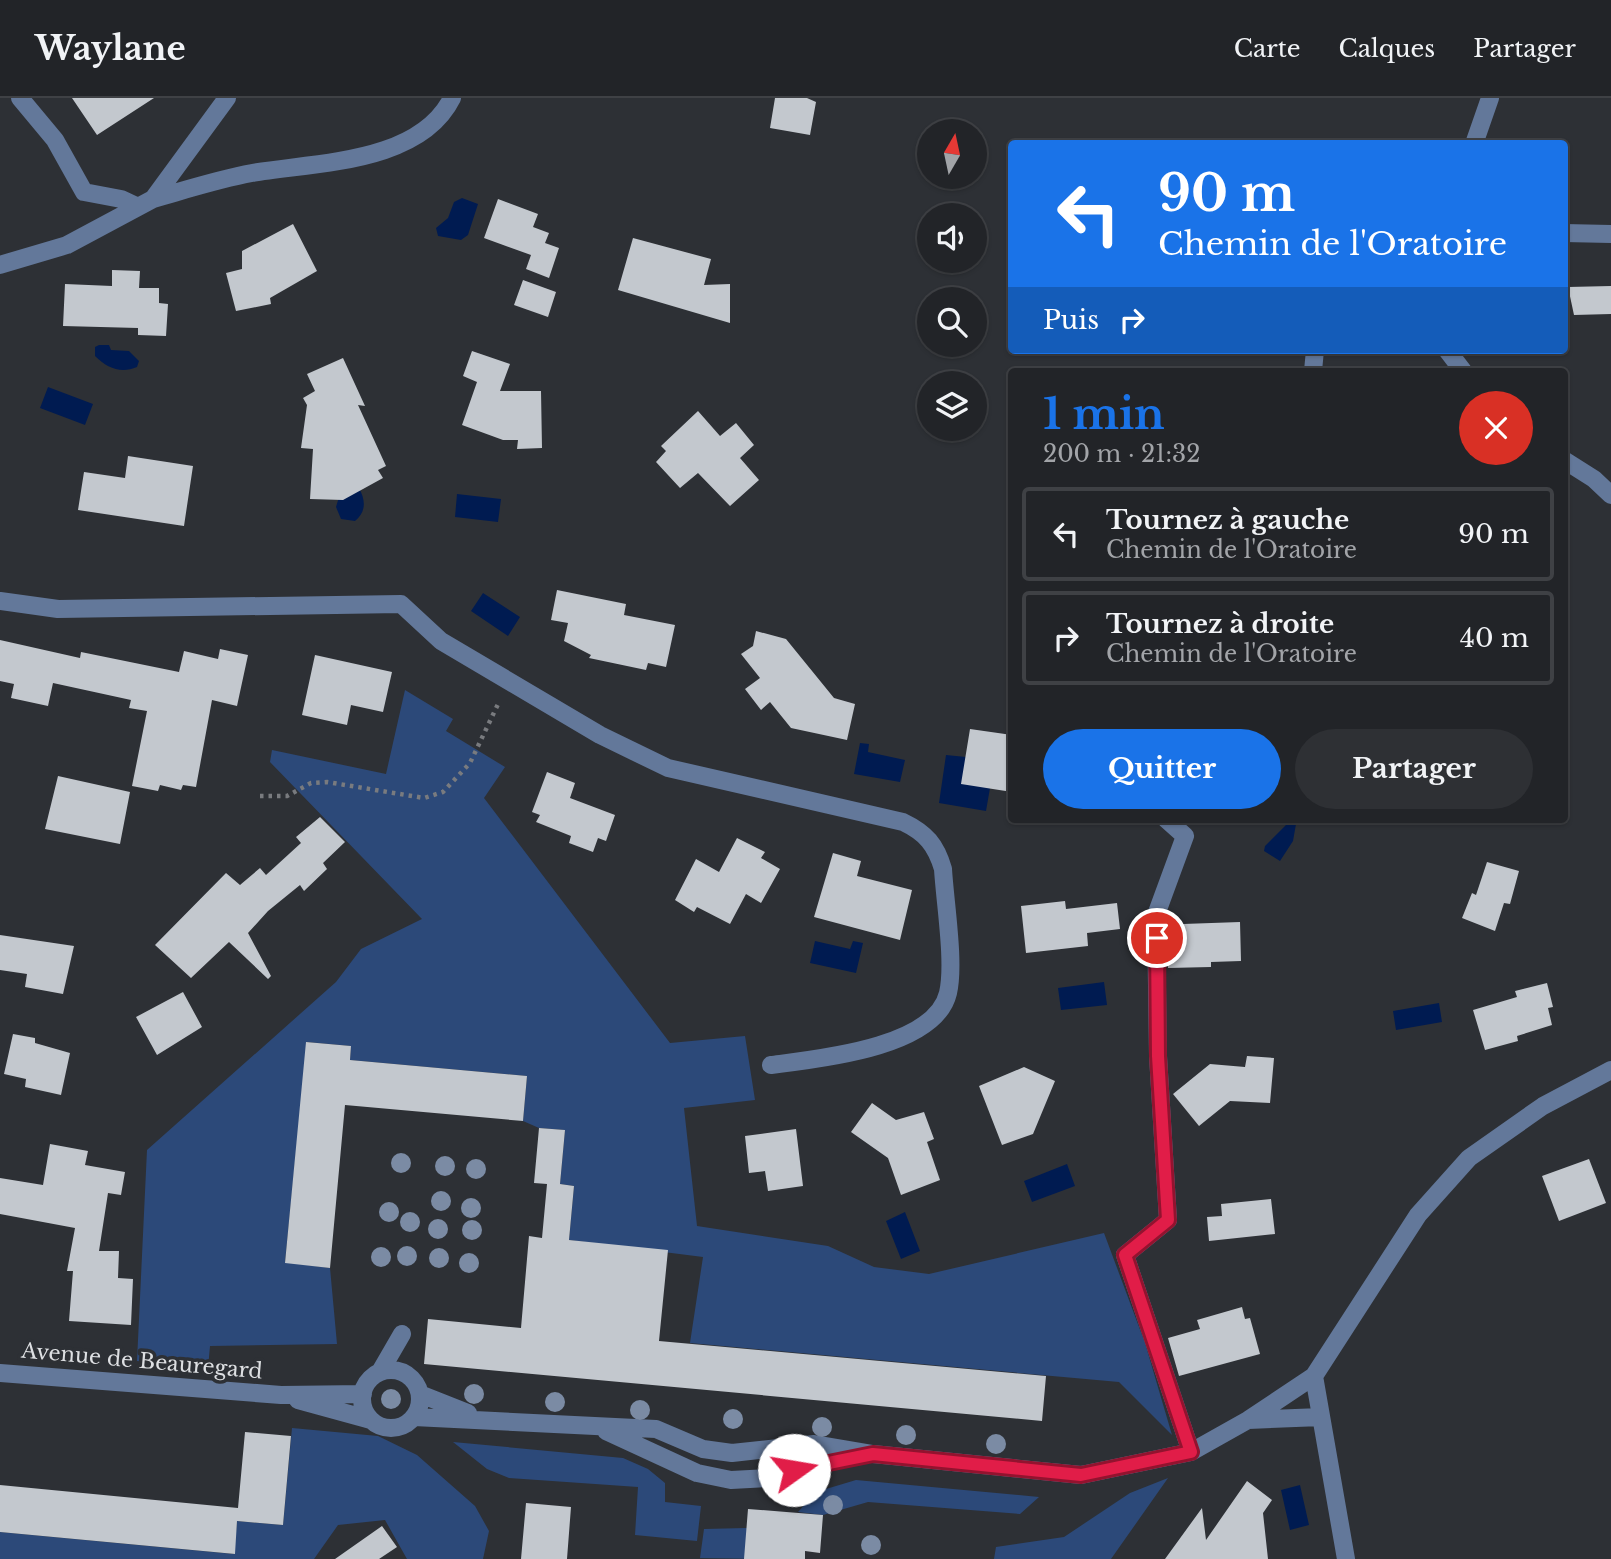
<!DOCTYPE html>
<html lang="fr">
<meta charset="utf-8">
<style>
body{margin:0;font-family:"Libre Baskerville",serif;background:#2e3034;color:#f1f3f6;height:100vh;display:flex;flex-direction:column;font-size:26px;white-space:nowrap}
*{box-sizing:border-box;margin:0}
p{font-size:23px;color:#a2a4a8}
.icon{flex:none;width:38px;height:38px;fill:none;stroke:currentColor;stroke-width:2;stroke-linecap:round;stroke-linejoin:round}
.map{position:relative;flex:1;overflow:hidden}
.sheet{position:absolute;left:1008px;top:270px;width:560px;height:455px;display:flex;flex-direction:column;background:#222428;border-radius:7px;box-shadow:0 2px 5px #0004,0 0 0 2px #3f4145}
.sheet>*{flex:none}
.top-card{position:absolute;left:1008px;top:42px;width:560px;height:214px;border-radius:7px;box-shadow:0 2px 5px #0004,0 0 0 2px #3f4145;background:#1a73e8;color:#fff;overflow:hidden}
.needle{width:46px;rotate:9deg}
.controls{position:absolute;left:917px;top:21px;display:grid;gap:14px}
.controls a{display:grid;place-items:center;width:70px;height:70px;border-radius:50%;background:#222428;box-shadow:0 2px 5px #0004,0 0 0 2px #3f4145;font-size:35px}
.pin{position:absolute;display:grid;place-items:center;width:60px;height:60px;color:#fff;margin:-30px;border:4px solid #fff;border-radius:50%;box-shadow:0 2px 7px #0007}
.me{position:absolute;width:77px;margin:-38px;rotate:77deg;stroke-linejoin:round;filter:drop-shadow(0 0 5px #0008)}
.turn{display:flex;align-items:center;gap:24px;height:147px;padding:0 35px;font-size:32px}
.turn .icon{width:91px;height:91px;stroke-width:2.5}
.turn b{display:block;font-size:49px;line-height:60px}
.then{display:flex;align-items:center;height:66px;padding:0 35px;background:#0003;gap:14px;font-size:26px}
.round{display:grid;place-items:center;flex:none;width:74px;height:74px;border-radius:37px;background:#2e3034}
.summary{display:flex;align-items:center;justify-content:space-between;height:119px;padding:0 35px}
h1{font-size:42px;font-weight:800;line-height:52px;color:#1a73e8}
.button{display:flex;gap:14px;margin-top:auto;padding:14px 35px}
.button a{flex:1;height:80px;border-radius:42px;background:#1a73e8;color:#fff;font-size:28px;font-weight:800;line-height:80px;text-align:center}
.button a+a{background:#2e3034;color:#f1f3f6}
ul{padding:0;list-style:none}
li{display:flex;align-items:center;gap:21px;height:94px;margin:0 14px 10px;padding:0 21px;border:4px solid #3f4145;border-radius:7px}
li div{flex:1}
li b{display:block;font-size:26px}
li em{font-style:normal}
header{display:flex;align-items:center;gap:42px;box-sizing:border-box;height:98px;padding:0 35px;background:#222428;border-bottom:2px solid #3f4145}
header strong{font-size:33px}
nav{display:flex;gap:38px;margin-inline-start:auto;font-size:24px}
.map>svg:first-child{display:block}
.green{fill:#2c4979}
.water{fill:#001b51}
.building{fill:#c3c8ce}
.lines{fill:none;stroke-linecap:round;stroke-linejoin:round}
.path{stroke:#797b7f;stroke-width:4.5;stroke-dasharray:3.5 5;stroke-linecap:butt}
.minor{stroke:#63789a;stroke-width:18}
.tree{fill:#7b8ba4}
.route-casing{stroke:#92132f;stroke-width:18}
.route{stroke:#e11d48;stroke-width:12}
.labels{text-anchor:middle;stroke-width:7;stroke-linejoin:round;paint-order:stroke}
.street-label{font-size:21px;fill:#dddfe2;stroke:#2d3035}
</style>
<header>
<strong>Waylane</strong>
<nav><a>Carte</a><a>Calques</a><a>Partager</a></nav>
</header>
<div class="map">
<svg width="1611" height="1461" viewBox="0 0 1611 1461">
<rect width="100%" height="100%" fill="#2d3035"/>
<path class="green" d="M405 592 453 621 446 633 505 669 484 700 670 945 745 938 755 1002 684 1010 697 1128 828 1148 874 1169 929 1176 1104 1135 1145 1245 1172 1337 1119 1284 690 1245 703 1159 569 1142 574 1088 560 1086 565 1032 539 1030 523 1023 527 978 350 962 351 948 307 944 285 1164 330 1170 337 1246 210 1248 208 1270 137 1263 147 1052 336 884 361 851 422 821 270 664 272 652 386 676Z
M292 1330 378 1338 417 1357 475 1408 489 1433 483 1461H407L385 1422 338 1427 314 1461H0V1434L234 1456 237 1423 283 1427Z
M453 1344 623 1360 648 1371 665 1385V1404L701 1408 697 1443 635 1437 638 1389 509 1380 487 1371Z
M1168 1380 1111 1461H994L996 1449 1064 1439 1130 1395Z
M856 1382 1039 1399 1020 1416 868 1404 823 1417 798 1414 816 1394Z
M746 1430 767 1433 764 1461 700 1460 704 1431Z"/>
<path class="water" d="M462 100 478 106 468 137 461 142 438 138 436 130 448 120 454 104Z
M99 247H109L111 252 129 253 139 263 137 269C121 276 107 270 95 258V249Z
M48 289 93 306 85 327 40 310Z
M359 390C366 403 366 414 355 423L341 421 336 409 339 399Z
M457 396 501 401 498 424 455 419Z
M483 495 520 519 508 538 471 513Z
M860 645 869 646 868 654 905 662 900 684 854 676Z
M946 657 966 659 990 690 986 713 939 705Z
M1289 724 1296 726 1293 743 1280 763 1264 753 1265 748Z
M815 843 850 851 853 843 863 845 856 875 810 865Z
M1104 884 1107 907 1061 912 1058 890Z
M1439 905 1442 924 1396 932 1393 913Z
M1067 1066 1075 1088 1032 1104 1024 1083Z
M905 1114 920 1153 901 1161 886 1123Z
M1300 1387 1309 1427 1290 1432 1281 1392Z"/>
<path class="building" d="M72 0H154L97 37Z
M775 0H807L816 4 810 37 770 30Z
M498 101 538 116 533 129 549 135 545 145 559 150 549 180 526 171 531 157 484 140Z
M293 126 317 173 270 200 271 206 236 213 226 175 242 171V153Z
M633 140 711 161 704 187 730 186V225L618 192Z
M112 172 140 173 139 190H159V205L168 206 166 238 138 237V230L63 228 65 186 112 188Z
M523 182 556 194 548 219 514 207Z
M1611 188V216L1574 217 1568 189Z
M472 253 510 266 500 293H541L542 350 517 351 518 342H503L462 327 477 284 463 278Z
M343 260 365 308 358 307 386 368 378 372 383 380 343 402 310 401 313 351 301 350 307 307 303 300 315 293 307 276Z
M698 313 720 338 736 325 754 347 740 360 759 382 730 408 698 375 680 390 656 364 666 353 661 348Z
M128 358 193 368 184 428 78 412 84 374 125 380Z
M557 492 626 506 624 517 675 527 666 569 648 565 646 572 589 560 591 557 564 543 568 525 551 522Z
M756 533 786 541 834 600 855 606 847 642 791 630 770 604 761 612 745 591 760 580 741 556 753 548Z
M0 542 80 560 81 554 179 574 184 553 218 561 220 551 248 557 237 608 212 602 196 689 183 687 181 692 160 687 158 693 132 688 147 613 129 610 131 602 53 585 48 608 11 600 14 586 0 583Z
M315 557 392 574 383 614 351 607 347 627 302 617Z
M970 631 1012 637V694L961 686Z
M547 674 575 685 570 700 615 717 606 743 598 740 593 754 569 745 571 738 536 724 540 717 532 714Z
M58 678 130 694 120 746 45 731Z
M320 719 345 744 323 765 327 771 304 793 300 787 268 813 248 835 271 878 268 881 229 844 191 880 155 847 226 775 240 787 260 770 266 777 301 745 296 739Z
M737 740 765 754 761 760 780 771 761 805 746 796 730 826 697 809 694 814 675 802 696 761 719 774Z
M833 755 861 763 857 778 912 792 900 842 814 819Z
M1487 764 1519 773 1510 806 1504 805 1495 833 1462 820 1472 795 1476 797Z
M1065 803 1066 811 1117 805 1120 831 1087 835 1088 848 1026 855 1021 808Z
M1240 824 1241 863 1211 864V869L1168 870V840H1183V826Z
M0 837 74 848 63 896 25 889 27 876 0 872Z
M1547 885 1553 909 1548 910 1552 927 1517 938 1518 943 1485 952 1473 912 1517 899 1515 893Z
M183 894 202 929 157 957 136 919Z
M13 936 35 940V945L70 955 61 997 25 989 26 981 4 976Z
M306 944 351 948 350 962 527 978 523 1023 345 1007 330 1170 285 1165Z
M1247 958 1274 960 1270 1005 1230 1003 1199 1028 1173 996 1210 966 1245 969Z
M1024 969 1055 983 1033 1036 1002 1047 979 988Z
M872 1005 896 1022 924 1014 934 1041 927 1044 940 1082 901 1097 888 1060 851 1034Z
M539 1030 565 1032 560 1086 574 1088 569 1142 668 1152 659 1243 1046 1278 1042 1323 424 1266 428 1221 521 1230 529 1138 542 1140 547 1086 534 1085Z
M796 1031 803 1088 768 1093 765 1073 749 1075 745 1038Z
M50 1046 88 1053 85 1067 125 1074 121 1097 108 1095 99 1153H119L118 1180 133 1181 131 1227 69 1223 73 1173H67L75 1130 0 1116V1080L43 1087Z
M1589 1061 1606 1105 1559 1123 1542 1078Z
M1271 1101 1275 1136 1209 1143 1207 1119 1222 1118 1221 1106Z
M1242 1209 1245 1221 1250 1220 1260 1256 1179 1278 1168 1240 1200 1231 1197 1222Z
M245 1334 291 1338 283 1427 237 1423 235 1456 0 1434V1387L238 1410Z
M1247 1383 1272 1402 1263 1415 1268 1461H1165L1202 1410 1206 1442Z
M526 1405 571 1409 567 1461H521Z
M748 1411 823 1417 820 1455 805 1453V1461H744Z
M382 1428 397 1449 379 1461H335Z"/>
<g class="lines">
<path class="path" d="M260 698H287L311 685 327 684 424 700 443 694 470 665 499 604"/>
<path class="minor" d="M20 0 55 42 84 94 121 101 138 109
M1474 46 1490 0
M153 101C185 92 219 81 252 75 315 64 419 66 452 0
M1564 135 1611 136
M0 167 67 147 153 101 227 0
M1447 252 1463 273
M1313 273 1315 252
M1564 362 1594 381 1611 397
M0 503 58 511 401 506 441 543 600 637 668 670 903 724C926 735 936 747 943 771 945 805 955 865 948 895 935 950 818 961 771 967
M1166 721 1185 738 1156 817 1158 958 1168 1122 1125 1157 1191 1354
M362 1301a29 29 0 1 1 58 0a29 29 0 1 1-58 0Z
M380 1274 402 1236
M0 1275 281 1297 363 1296
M1314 1278 1346 1461
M420 1296 468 1315
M298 1302 371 1322
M414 1319 656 1331 703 1351 732 1355 814 1346 873 1356 1081 1377 1191 1354 1248 1322 1314 1278 1418 1117 1469 1060 1543 1008 1611 972
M1248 1322 1321 1319
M606 1333 697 1375 731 1382 768 1380 819 1365 860 1358"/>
</g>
<g class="tree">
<circle cx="401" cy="1065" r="10"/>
<circle cx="445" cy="1068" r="10"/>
<circle cx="476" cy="1071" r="10"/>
<circle cx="441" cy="1103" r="10"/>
<circle cx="471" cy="1110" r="10"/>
<circle cx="389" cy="1114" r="10"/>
<circle cx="410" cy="1124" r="10"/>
<circle cx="438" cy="1131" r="10"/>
<circle cx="472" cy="1132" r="10"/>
<circle cx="407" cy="1158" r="10"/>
<circle cx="381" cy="1159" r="10"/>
<circle cx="439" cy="1160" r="10"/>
<circle cx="469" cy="1165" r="10"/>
<circle cx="474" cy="1296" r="10"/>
<circle cx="391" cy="1301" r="10"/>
<circle cx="555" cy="1304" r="10"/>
<circle cx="640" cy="1312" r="10"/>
<circle cx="733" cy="1321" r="10"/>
<circle cx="822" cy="1329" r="10"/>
<circle cx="906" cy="1337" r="10"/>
<circle cx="996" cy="1346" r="10"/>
<circle cx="833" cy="1407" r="10"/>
<circle cx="871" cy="1447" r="10"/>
</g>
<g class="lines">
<g class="route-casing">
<path id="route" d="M794 1372 873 1356 1081 1377 1191 1354 1125 1157 1168 1122 1158 958 1157 840"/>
</g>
<use href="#route" class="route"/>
</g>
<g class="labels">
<g class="street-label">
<text transform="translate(142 1263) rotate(5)" y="7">Avenue de Beauregard</text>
</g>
</g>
</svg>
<div class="controls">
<a><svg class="needle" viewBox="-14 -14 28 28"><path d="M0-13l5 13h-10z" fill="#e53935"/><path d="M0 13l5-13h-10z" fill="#a2a4a8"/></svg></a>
<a><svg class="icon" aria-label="sound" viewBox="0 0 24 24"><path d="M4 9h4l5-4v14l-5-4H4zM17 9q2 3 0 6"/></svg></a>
<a><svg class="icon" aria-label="search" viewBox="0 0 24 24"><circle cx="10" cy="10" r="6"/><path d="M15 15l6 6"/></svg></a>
<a><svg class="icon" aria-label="layers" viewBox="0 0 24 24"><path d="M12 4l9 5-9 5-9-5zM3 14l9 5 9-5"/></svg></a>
</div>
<div class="pin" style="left:1157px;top:840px;background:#d93025"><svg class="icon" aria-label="arrive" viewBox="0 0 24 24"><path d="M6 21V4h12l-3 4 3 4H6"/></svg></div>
<svg class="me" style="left:794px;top:1372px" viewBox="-20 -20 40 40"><circle r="19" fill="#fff"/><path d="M0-13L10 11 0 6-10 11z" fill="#e11d48"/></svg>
<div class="top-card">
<div class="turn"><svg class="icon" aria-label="left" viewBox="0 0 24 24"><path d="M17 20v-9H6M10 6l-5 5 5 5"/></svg><div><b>90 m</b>Chemin de l'Oratoire</div></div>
<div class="then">Puis<svg class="icon" aria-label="right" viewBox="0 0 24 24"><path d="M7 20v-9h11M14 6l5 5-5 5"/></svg></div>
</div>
<section class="sheet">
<div class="summary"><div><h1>1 min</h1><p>200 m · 21:32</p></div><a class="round" style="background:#d93025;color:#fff"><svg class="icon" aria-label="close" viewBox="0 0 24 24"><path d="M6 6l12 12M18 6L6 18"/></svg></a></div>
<ul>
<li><svg class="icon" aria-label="left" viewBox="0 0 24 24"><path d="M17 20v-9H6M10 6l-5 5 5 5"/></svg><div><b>Tournez à gauche</b><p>Chemin de l'Oratoire</p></div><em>90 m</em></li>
<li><svg class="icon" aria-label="right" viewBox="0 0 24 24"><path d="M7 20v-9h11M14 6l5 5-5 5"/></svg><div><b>Tournez à droite</b><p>Chemin de l'Oratoire</p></div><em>40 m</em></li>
</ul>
<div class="button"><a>Quitter</a><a>Partager</a></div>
</section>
</div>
